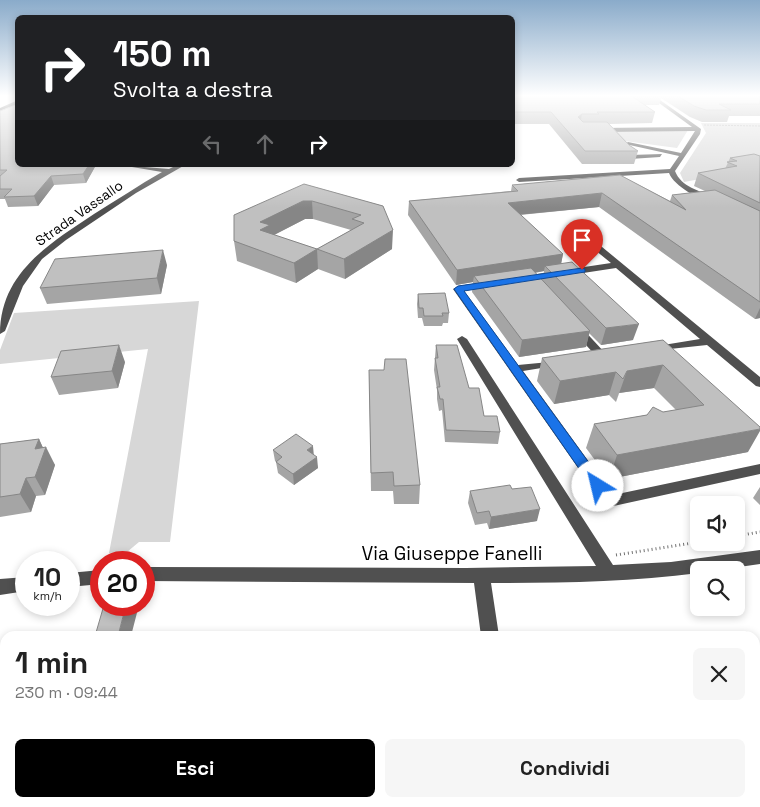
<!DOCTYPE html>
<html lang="it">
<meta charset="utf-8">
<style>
body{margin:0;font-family:"Space Grotesk",sans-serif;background:#f6f6f6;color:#222;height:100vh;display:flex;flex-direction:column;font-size:19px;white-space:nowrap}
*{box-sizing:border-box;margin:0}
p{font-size:16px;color:#767676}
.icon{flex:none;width:28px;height:28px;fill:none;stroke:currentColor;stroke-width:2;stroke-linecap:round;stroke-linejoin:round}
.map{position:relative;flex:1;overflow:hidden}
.sheet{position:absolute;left:0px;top:631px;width:760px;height:176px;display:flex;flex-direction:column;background:#fff;border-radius:15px 15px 0 0;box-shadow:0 2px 8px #0003}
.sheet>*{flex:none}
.banner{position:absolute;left:15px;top:15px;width:500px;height:152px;border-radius:8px;box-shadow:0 2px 8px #0003;background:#202124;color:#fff;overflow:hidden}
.controls{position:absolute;left:690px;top:496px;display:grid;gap:10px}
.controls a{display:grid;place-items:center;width:55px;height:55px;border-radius:8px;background:#fff;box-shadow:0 2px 8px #0003;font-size:25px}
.speed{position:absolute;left:15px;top:551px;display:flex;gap:10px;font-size:25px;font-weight:700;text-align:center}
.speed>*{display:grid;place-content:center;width:65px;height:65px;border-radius:50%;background:#fff;box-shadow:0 2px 8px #0003;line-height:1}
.speed small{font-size:12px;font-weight:400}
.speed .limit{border:8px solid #d22;background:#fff;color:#111}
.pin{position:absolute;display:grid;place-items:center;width:42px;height:42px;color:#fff;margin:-51px -21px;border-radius:50% 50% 50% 0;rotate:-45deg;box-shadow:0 0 5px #0007}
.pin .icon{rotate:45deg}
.me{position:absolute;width:55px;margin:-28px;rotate:324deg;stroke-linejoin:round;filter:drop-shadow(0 0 4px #0008)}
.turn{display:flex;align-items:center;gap:18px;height:105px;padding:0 15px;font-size:22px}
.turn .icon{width:65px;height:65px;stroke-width:2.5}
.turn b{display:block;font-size:35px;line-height:42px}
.lanes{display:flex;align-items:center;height:48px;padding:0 15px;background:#0003;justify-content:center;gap:25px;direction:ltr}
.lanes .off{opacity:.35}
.round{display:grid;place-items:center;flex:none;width:52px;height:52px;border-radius:8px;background:#f6f6f6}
.headline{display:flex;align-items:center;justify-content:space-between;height:85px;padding:0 15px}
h1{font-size:30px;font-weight:700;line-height:38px}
.action{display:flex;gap:10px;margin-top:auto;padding:10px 15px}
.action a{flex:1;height:58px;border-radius:8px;background:#000;color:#fff;font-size:20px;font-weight:700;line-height:58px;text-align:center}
.action a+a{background:#f6f6f6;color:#222}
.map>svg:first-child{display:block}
.green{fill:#d7d7d7}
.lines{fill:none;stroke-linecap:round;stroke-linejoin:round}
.path-far1{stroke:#727272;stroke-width:1;stroke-dasharray:0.5 1;stroke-linecap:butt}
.path{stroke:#727272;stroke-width:3;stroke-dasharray:1 3;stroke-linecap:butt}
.minor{fill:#505050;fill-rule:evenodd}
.highway{fill:#000;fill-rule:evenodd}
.wall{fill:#a5a5a5;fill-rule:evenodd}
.shaded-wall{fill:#868686}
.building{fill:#c0c0c0;stroke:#868686}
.route{fill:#1a73e8;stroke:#114b97}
.labels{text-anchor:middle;stroke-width:4;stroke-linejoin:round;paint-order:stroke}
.far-street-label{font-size:14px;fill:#000;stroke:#fff}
.near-street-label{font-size:19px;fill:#000;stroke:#fff}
</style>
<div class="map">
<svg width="760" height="807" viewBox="0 0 760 807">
<rect width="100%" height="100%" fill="#fff"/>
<path class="green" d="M701 123H760V168L684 182 680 173 706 133Z
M688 130 677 148 610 139 603 131Z
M199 301 170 542H139L127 552 109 553 148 349 0 364V350L14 313Z
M747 631 750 636H621L620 632Z"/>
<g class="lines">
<path class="path-far1" d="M704 125 760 126"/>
<path class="path" d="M736 536 760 532
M616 555 699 542"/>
<path class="minor" d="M648 95H653L701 129 700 134 675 171C681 187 700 191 714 197V201C700 201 674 186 669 173L519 182 516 180 519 178 670 169 679 156 625 144 628 142 681 153 695 131 598 132 595 130 598 128 692 127Z
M662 154 660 157 630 159 627 157 630 155Z
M120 165 169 169 177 165H185L136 193 66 240 42 259 23 286 5 331 0 334C0 273 49 244 94 214 117 200 139 185 162 172Z
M590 242H596L760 377V387L756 386 707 345 651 351 649 349 651 347 700 339 616 268 524 282 519 279 524 276 611 263 590 246Z
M490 281 493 282V286L464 291 518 365 560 361 562 363 560 365 523 371 613 495 760 464V474L609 507 604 505 453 289 458 286Z
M576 325 580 326 606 354 608 356 606 358H598L572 330V326Z
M462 336 467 339 613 565 671 562 760 550V564L718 570H699V573C630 582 560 583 491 583L499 636H481L474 583 144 581V567L466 568 596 566 457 339Z
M101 570V584L69 587V573Z
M26 577V591L0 595V579Z
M502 802H524L525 807H503Z"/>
<path class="highway" d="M18 100V104L0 112V108Z"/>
</g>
<path class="wall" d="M512 95H760V116H729L727 122H702L690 117 661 98 659 105H645L655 112 652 123 609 124 629 145 638 151 634 164H582L549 124H512Z
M0 111 96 165 86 183 54 185 38 206 8 207 5 199H0Z
M760 156V318L755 319 599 207 520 215 563 254 561 264 633 340 601 345 589 333 586 347 519 357 472 292 473 282 456 285 408 215 409 201 511 191 512 185 620 175 670 201 672 195 705 191 694 186 698 173 725 169 730 158ZM544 271 542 280 535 273Z
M304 184 383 206 392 249 345 279 318 269 317 249 351 230 313 219H305L274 235 317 249 318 269 296 283 237 261 234 241Z
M167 265 161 294 47 304 40 288Z
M418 294 449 313 448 323H443L442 326H424L422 318H418L417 304Z
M663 340 748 452 609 479 586 448 594 424 676 410 654 388 619 393 616 402 609 395 554 404 537 381 542 358Z
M436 345 469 388 484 416 500 432 498 444 445 442 442 410 439 411 437 399V390L434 370Z
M125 362 118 388 59 395 51 377Z
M369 370 420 485 419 504H394L393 491H371Z
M39 439 43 448 55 465 45 495 36 496 31 512 0 517V444Z
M273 450 314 455 318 468 294 485 278 473 276 462 275 461Z
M760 487V505L753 498Z
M512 489 537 521 489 529 487 523 475 525 468 503 470 491Z
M755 734H760V800L755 799Z
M432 802H472L471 807H425L432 806Z"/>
<path class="shaded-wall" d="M582 114 580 126 578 117Z
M89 165H96L86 183 83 174Z
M51 176 54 185 38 206 34 196Z
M602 193 599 207 506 216 508 203Z
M303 201H312L313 219H305L272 236 262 249 260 222Z
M393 230 392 249 345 279 344 259Z
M317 249 318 269 296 283 294 263Z
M163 250 167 265 161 294 157 278Z
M563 254 560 269 545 266 544 271 478 282 474 276 473 282 456 285 457 270Z
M760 308V318L755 319Z
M639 324 633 340 601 345 606 328Z
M590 331 586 347 519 357 522 340Z
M119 345 125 362 118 388 112 371Z
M663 365 654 388 619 393 616 402 627 371Z
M616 372 609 395 554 404 560 381Z
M760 429V431L748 452 609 479 617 455Z
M39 439 44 450 46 447 55 465 45 495 35 477V449Z
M313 446 314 457 307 450Z
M317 457 318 468 294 485 293 474Z
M26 478 36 496 31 512 20 494Z
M540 509 537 521 489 529 491 517Z
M126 605H139L131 636H118Z"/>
<path class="building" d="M512 95H630L655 112H597L599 114H582L578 117 583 122H607L629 145 638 151H585L551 112H512Z
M676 95H760V104H719L731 110H706L694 106Z
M18 104V165H89L83 174 51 176 34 196 4 197 12 189H0V176L7 170H0V111Z
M754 154 760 156V203L698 173 737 166 727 162 737 161 730 158Z
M620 175 686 210 672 195 715 190 760 211V302L602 193 508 203 563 254 457 270 409 201 518 191 512 185Z
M304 184 383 206 393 230 344 259 317 249 364 223 352 219 361 215 312 201H303L260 222 270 225 260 230 317 249 294 263 234 241V215Z
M163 250 157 278 40 288 55 259Z
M572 262 639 324 606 328 545 266Z
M531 268 590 331 522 340 474 276Z
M445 293 449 313H442L443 316H424L423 308H419L418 294Z
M663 340 760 427V429L617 455 594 424 647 415 653 407 663 412 704 405 663 365 627 371 623 379 616 372 560 381 542 358Z
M119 345 112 371 51 377 61 351Z
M436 345H457L469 388H479L484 416H497L500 432 446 430 443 399H440L437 387H440L435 358H438Z
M385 359H406L420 485 394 486 393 472 371 473 369 370H384Z
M296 434 313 446 307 450 317 457 293 474 276 462 282 457 273 450Z
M39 439 35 449 46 447 35 477 26 478 20 494 0 497V444Z
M510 485 512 489 531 487 540 509 491 517 489 511 477 513 470 491Z
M104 605H126L118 636H95Z
M755 734H760V780H755Z
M292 802H356V807H292Z
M433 802H464V807H425V805L433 806Z"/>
<linearGradient id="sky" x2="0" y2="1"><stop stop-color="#8aabca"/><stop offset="0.46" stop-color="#fff"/><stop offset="1" stop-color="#fff" stop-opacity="0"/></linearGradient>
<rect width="760" height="208" fill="url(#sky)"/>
<path class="route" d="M582 268 585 269V272L464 291 603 482 605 486 603 490H594L454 289 458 286Z"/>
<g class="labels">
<g class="far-street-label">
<text transform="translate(79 213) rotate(-35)" y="5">Strada Vassallo</text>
</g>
<g class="near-street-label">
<text x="452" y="560">Via Giuseppe Fanelli</text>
</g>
</g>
</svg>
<div class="controls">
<a><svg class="icon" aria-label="sound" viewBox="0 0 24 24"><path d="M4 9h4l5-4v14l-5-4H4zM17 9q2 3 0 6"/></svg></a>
<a><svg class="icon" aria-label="search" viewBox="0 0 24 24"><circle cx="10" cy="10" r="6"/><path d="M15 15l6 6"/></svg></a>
</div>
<div class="speed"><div>10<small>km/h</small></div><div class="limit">20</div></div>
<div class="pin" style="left:582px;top:270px;background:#d93025"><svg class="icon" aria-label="arrive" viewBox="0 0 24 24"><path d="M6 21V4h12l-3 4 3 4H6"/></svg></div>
<svg class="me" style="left:598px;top:486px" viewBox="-20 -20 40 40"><circle r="19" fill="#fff"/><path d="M0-13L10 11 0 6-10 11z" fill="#1a73e8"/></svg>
<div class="banner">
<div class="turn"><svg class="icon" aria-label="right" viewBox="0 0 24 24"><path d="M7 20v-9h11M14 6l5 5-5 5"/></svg><div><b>150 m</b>Svolta a destra</div></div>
<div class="lanes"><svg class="icon off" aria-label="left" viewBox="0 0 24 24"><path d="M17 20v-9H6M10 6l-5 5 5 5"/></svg><svg class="icon off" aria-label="ahead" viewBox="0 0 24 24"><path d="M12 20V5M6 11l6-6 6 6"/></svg><svg class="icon" aria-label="right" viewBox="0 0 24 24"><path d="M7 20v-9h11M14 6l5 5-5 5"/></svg></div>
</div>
<section class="sheet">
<div class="headline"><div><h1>1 min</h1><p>230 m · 09:44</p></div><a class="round"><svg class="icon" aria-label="close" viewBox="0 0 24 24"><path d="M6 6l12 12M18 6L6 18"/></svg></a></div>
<div class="action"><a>Esci</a><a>Condividi</a></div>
</section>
</div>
